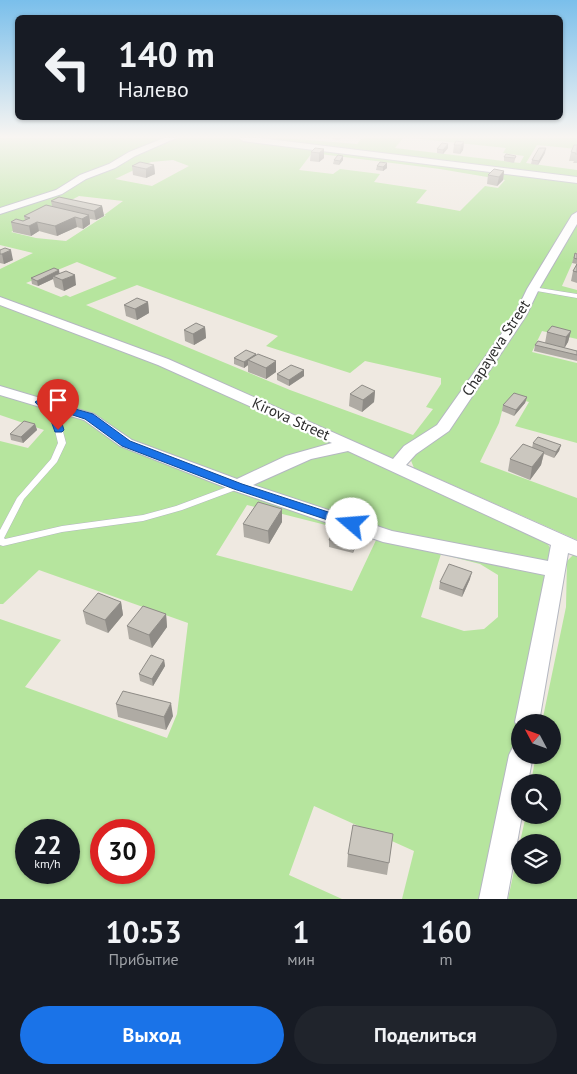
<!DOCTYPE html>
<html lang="ru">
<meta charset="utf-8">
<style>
body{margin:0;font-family:"PT Sans",sans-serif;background:#20242c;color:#f1f3f6;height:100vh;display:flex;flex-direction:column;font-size:19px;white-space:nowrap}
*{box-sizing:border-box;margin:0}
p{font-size:16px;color:#9ea1a6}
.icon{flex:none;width:28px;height:28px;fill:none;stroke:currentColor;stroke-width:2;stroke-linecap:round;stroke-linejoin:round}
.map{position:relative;height:899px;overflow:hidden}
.panel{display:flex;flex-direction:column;background:#171b24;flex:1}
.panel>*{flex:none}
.hud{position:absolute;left:15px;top:15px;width:548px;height:105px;border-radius:8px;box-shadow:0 1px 4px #0004;background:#171b24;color:#f1f3f6;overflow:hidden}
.needle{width:32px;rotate:311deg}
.controls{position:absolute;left:511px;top:714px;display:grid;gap:10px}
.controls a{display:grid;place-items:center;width:50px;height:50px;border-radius:50%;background:#171b24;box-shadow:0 1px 4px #0004;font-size:25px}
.speed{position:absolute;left:15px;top:819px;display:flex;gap:10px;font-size:25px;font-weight:700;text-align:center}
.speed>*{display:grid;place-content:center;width:65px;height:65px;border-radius:50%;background:#171b24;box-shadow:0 1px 4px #0004;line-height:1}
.speed small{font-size:12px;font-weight:400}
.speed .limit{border:8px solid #d22;background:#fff;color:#111}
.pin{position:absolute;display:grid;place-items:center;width:42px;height:42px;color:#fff;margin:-51px -21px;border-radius:50% 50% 50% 0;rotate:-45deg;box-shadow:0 0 5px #0007}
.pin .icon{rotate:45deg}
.me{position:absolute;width:55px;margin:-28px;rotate:288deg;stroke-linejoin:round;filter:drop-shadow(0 0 4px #0008)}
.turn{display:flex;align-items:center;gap:18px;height:105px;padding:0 20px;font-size:22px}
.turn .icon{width:65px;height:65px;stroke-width:2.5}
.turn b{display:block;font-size:35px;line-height:42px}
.eta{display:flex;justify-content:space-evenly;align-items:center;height:85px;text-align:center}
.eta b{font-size:30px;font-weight:600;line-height:35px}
.cta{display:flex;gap:10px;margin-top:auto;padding:10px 20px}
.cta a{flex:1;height:58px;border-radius:30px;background:#1a73e8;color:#fff;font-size:20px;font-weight:600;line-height:58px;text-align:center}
.cta a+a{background:#20242c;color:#f1f3f6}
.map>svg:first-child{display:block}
.green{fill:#b6e59e;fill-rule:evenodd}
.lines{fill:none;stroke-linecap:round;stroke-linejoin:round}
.service-casing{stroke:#b4b7c1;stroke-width:1}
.minor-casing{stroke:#b4b7c1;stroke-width:2}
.service{fill:#fff;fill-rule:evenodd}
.minor{fill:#fff;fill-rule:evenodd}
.wall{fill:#afaba4}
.shaded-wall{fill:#8e8b86}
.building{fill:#cbc7bf;stroke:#8e8b86}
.route{fill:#1a73e8;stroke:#114b97}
.labels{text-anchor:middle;stroke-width:4.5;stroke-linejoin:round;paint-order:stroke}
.street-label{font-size:15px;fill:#2e2e2e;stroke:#fff}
</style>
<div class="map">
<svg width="577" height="899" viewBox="0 0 577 899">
<rect width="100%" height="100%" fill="#efe9e1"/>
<path class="green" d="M0 138H167L57 191 0 210Z
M178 138H236L577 181V213L547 261 532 281 514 318 440 423 393 460C265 400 134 344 0 297V269L33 253 0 245V213L35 200 168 139ZM312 153 440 169 505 180 498 188 485 186 460 211 416 203 427 190 374 182 380 174 340 169 333 174 299 170ZM173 160 189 166 152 186 115 179 151 162ZM79 196 123 201 104 215H106L66 241 36 238 11 232ZM77 262 117 278 70 297 66 295 61 297 26 283ZM137 285 278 336 266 346 350 373 365 361 441 378V384L426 407 433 409 413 435 290 390 86 305Z
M249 138H284L357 144 362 138H403L395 148 520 163 524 156 503 153 506 148 411 138H577V149L537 145 526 163 577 170V179Z
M577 218V252L562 286 577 290V339L542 331 532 352 577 363V443L515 426 529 402 515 398 502 411 499 423 480 462 577 498V540L414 468 410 458 450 426 528 311 545 272Z
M0 305 114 345 537 534C548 543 553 548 553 562L387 531 243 486 126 441 91 415 0 389Z
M0 393 86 419 121 446 251 494 549 574 483 899H402L414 851 314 806 289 875 342 899H0V619L61 640 25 687 167 738 177 714 188 623 39 570 3 604H0V441L28 448 44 430 0 415ZM247 505 377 538 352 591 216 555ZM441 554 480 564 498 575V617L484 629 464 631 421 617ZM26 830H69V872H26ZM101 830H144V872H101Z
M573 555H577V899H508L520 843V875H552V842H520L526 815H552V782H531L536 755H552V722H542L566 607 567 561Z"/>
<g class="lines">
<g class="service-casing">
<path id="service" d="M533 287 577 294V298L531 290V288Z
M42 401 44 402 59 417 66 443 57 462 24 499 4 538 5 539 62 526 143 515 176 506 235 484H241L242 486 241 488 182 510 143 521 62 532 3 546 0 545V530L17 498 51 459 58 443 52 418 39 403Z"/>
</g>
<g class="minor-casing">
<path id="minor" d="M164 138H176L135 156 115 168 86 179 62 194 0 214V208L56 190 80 175 109 164 129 152Z
M239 138H260L577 177V183L243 141Z
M577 212V224L539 289 526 316 449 431 416 454 406 465 577 541V556L568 553 539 722H520V730L515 722 545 575 383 542 232 490 120 446 84 420 0 395V386L94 414 132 440 237 479 286 456 332 443 158 365 0 305V297L168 359 393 459 404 446 437 425 514 316 527 289 572 215ZM348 451 551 545 548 561 392 531 253 485 311 459Z
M520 745V755H533L528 782H520V815H522L507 899H479L509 755 513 747Z"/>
</g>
<use href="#service" class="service"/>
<use href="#minor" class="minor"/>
</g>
<path class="wall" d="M333 138H342L339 140 333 139Z
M464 142 463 150 460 154 453 153 454 145Z
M577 145V163H573L574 161H569L571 152Z
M448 148 443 154 437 153V149Z
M324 149V158L319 162 310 161 311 152Z
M545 153 538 165 531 164 532 160Z
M343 156V160L339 165 333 164 334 160Z
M516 156 514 163 504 161V157Z
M387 163V168L383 171 376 170 377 166Z
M154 165 155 174 146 178 133 175 132 166Z
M504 171 503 180 497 186 487 184 488 175Z
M51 201 102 206 104 216 96 220 90 219V224L83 229 77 227 57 236 39 231 31 236 13 232 11 222 23 221 25 220 24 216 52 206Z
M0 250 13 260 4 264 0 263Z
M575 253 577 254V264L572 263Z
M577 264V283L571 281 573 271Z
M60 273 76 285 64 291 55 287 53 279 38 286 32 284 31 278Z
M148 302 149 313 137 320 126 316 124 305Z
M205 327 206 338 194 345 185 341 184 330Z
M571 331 568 342 564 348 577 351V361L534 351 535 345 545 343 547 332Z
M256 354V355L276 361V372L266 379 248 372V365L244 368 234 364V358Z
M304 370V376L289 386 277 380V374Z
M375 391 374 402 362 412 349 406 350 394Z
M527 397 525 403 514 416 502 411 503 405Z
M35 424 37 430 23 443 11 440 10 434Z
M533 443 561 445 559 451 554 458 544 454 541 465 530 480 508 471 510 459 532 448Z
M282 509V522L269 544 244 537 243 524Z
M359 538 353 553 329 547V540Z
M470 579 462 597 439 589 440 582Z
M121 602 123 615 108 633 86 624 83 611Z
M166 614 167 627 152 648 129 639 127 626Z
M164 660 165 666 153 686 140 681 139 674Z
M116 704 173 716 166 730 118 717Z
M393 834 387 875 347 867 348 854Z"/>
<path class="shaded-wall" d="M464 142 463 150 460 154 461 145Z
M448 144V148L443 154V150Z
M546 148 545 153 538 165 539 161Z
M324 149V158L319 162V153Z
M343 156V160L339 165 340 161Z
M387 163V168L383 171V167Z
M154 165 155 174 146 178V169Z
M504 171 503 180 497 186 499 177Z
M102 206 104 216 96 220 94 211Z
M89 215 90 224 83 229 82 219Z
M75 217 77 227 57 236 55 226Z
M37 222 39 231 31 236 29 226Z
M11 250 13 260 4 264 2 254Z
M59 270 60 276H53V279L38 286 37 281Z
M75 275 76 285 64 291 62 280Z
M148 302 149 313 137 320 135 309Z
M205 327 206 338 194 345 193 334Z
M571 331 568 342 564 349 566 337Z
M256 354V360H248V365L244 368V362Z
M276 361V372L266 379V368Z
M304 370V376L289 386V380Z
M375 391 374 402 362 412 363 400Z
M527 397 525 403 514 416 516 410Z
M35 424 37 430 23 443 21 437Z
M561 445 559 451 554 458 556 452Z
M544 452 541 465 530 480 532 467Z
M282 509V522L269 544 268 531Z
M360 531 359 538 353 553 354 546Z
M472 572 470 579 462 597 463 590Z
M121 602 123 615 108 633 105 620Z
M166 614 167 627 152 648 149 635Z
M164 660 165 666 153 686 152 679Z
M171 703 173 716 166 730 164 717Z"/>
<path class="building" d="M456 141 464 142 461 145H454Z
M442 143 448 144 443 150 437 149Z
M574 145H577V154H575L576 153 571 152Z
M315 148 324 149 319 153 311 152Z
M539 148H546L539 161 532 160Z
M506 154 516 156 515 158 504 157Z
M338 155 343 156 340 161 334 160Z
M140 162 154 165 146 169 132 166Z
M380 162 387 163 383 167 377 166Z
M494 169 504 171 499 177 488 175Z
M59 197 102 206 94 211 51 201Z
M46 205 89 215 82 219 75 217 55 226 37 222 29 226 11 222 16 219 23 221 30 218 24 216Z
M5 248 11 250 2 254H0V250Z
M575 253 577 254V259L574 258Z
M577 264V272L573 271Z
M54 268 59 270 37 281 31 278Z
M66 271 75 275 62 280 53 276Z
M137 298 148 302 135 309 124 305Z
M196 323 205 327 193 334 184 330Z
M552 326 571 331 566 337 547 332Z
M538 341 577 351V355L535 345Z
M246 350 256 354 244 362 234 358Z
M258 354 276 361 266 368 248 360Z
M291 365 304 370 289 380 277 374Z
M362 385 375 391 363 400 350 394Z
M514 393 527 397 516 410 503 405Z
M24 421 35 424 21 437 10 434Z
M538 437 561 445 556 452 533 443Z
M523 444 544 452 532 467 510 459Z
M258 502 282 509 268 531 243 524Z
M336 526 360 531 354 546 329 540Z
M449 564 472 572 463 590 440 582Z
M98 593 121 602 105 620 83 611Z
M143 606 166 614 149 635 127 626Z
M151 655 164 660 152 679 139 674Z
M123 691 171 703 164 717 116 704Z
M353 825 393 834 389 863 348 854Z"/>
<linearGradient id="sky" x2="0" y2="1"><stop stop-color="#7abfeb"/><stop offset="0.52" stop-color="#f8f5f2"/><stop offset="1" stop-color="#f8f5f2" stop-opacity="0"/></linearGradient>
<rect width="577" height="263" fill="url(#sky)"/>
<path class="route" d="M40 399 93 414 130 441 242 484 356 521 358 524 352 528 234 489 122 446 85 419 54 409 60 417 64 430 62 432H55L50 418 35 402Z"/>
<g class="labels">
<g class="street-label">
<text transform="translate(496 348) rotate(-57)" y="5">Chapayeva Street</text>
<text transform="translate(291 419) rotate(24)" y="5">Kirova Street</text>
</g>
</g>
</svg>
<div class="controls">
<a><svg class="needle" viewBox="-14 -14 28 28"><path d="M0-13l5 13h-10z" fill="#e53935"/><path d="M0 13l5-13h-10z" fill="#9ea1a6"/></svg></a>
<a><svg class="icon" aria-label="search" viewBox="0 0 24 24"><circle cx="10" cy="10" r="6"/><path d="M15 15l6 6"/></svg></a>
<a><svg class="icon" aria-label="layers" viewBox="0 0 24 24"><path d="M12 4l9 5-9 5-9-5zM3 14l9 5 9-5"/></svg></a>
</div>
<div class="speed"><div>22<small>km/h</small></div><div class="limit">30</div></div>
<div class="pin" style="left:58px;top:430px;background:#d93025"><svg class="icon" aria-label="arrive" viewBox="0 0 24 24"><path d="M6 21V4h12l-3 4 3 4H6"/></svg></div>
<svg class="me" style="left:352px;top:524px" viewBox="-20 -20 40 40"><circle r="19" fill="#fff"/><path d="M0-13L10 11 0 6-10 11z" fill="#1a73e8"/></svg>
<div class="hud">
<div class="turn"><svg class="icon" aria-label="left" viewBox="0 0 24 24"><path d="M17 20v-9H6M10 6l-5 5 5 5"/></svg><div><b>140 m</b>Налево</div></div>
</div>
</div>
<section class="panel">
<div class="eta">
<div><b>10:53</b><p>Прибытие</p></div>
<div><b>1</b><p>мин</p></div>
<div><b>160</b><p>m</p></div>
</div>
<div class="cta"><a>Выход</a><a>Поделиться</a></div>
</section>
